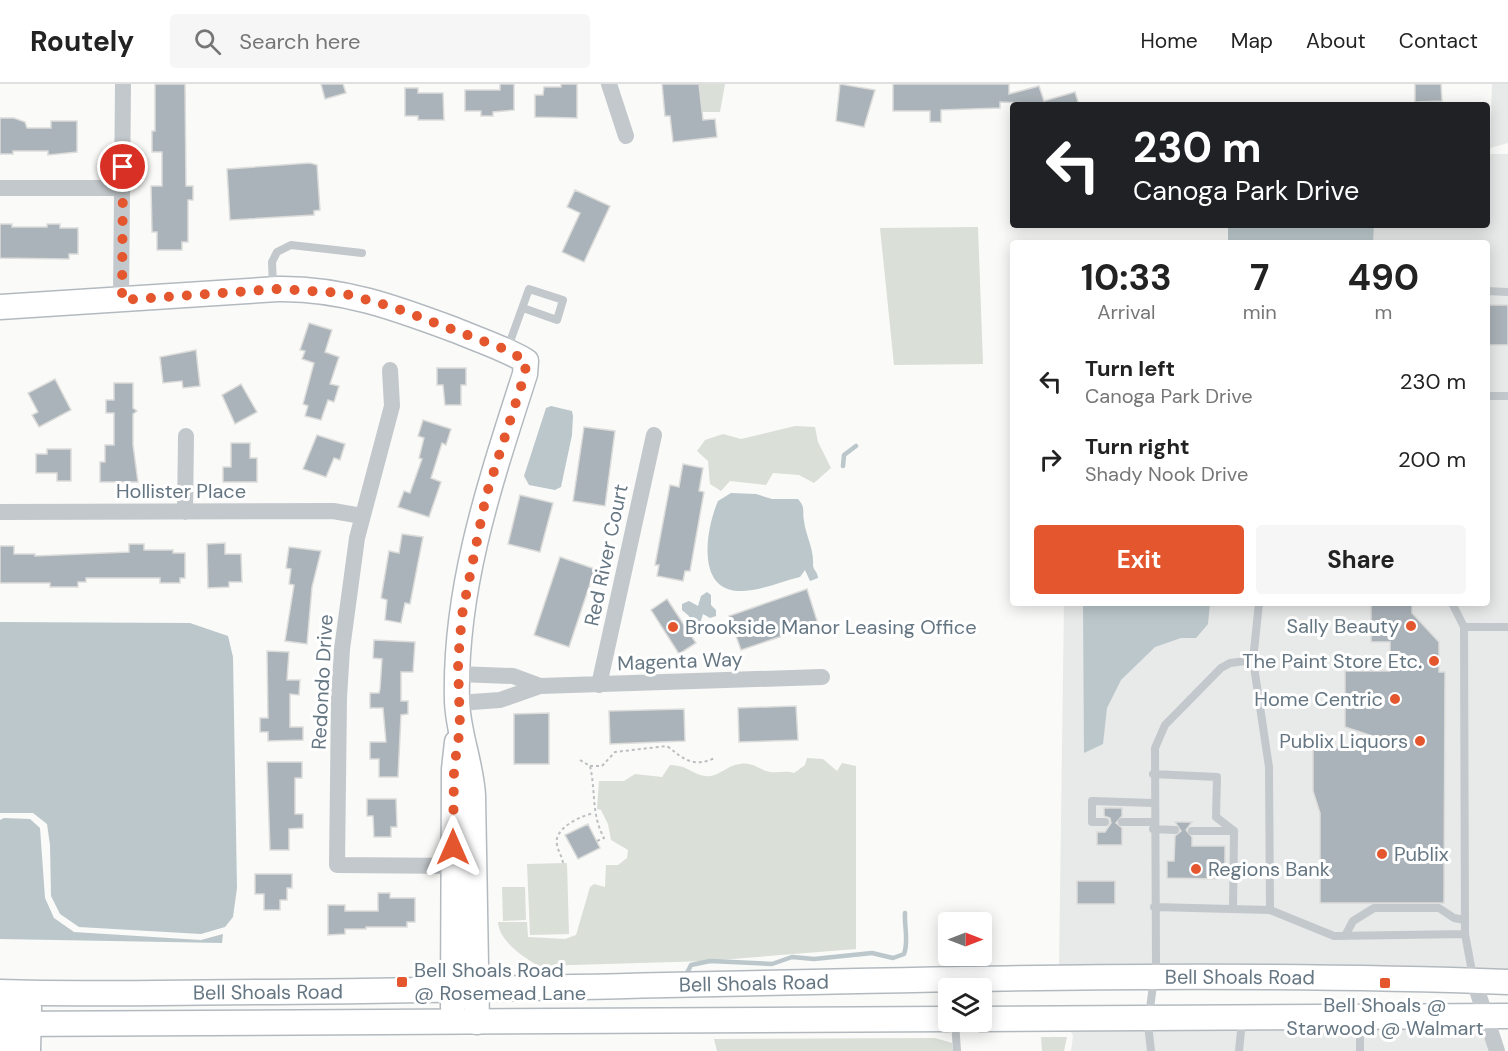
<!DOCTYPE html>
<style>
body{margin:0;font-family:"DM Sans",sans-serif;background:#f6f6f6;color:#222;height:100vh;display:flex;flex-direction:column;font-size:22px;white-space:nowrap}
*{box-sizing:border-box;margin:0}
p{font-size:20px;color:#767676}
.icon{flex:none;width:33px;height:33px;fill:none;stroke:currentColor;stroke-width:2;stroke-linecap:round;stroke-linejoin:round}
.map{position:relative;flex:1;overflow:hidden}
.sheet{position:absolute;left:1010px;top:156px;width:480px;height:366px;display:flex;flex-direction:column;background:#fff;border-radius:6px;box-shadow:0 3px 15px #0003}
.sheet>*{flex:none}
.guide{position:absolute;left:1010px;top:18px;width:480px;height:126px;border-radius:6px;box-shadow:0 3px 15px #0003;background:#202124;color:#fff;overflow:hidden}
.needle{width:39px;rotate:90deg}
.tools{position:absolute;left:938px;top:828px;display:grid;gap:12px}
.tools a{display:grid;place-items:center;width:54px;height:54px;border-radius:6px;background:#fff;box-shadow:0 3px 15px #0003;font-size:30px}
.pin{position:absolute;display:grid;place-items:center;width:51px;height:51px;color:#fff;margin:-26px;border:3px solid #fff;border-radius:50%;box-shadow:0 2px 6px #0007}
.me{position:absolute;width:66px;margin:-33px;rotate:0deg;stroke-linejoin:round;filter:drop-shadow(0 0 4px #0008)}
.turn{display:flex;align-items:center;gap:21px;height:126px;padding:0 24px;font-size:27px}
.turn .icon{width:78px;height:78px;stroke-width:2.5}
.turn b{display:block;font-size:42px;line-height:51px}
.eta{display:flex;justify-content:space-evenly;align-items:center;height:102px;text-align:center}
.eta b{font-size:36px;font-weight:700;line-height:42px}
.action{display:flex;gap:12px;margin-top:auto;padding:12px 24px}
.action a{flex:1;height:69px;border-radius:6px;background:#e4572e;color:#fff;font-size:24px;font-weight:700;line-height:69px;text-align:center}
.action a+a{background:#f6f6f6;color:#222}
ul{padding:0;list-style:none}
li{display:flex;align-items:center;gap:18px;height:78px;padding:0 24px}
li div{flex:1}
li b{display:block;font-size:22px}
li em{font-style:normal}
header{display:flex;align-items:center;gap:36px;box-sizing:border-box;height:84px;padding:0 30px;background:#fff;border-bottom:2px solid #e0e0e0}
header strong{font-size:28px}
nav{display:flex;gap:33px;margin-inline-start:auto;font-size:21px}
.search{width:420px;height:54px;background:#f6f6f6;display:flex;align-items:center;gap:15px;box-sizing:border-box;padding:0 21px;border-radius:6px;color:#767676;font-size:22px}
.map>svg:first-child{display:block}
.built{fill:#e8e9e9}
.green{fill:#dadfd7}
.water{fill:#bbc7cb}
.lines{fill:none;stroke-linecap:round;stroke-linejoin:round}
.stream{stroke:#bbc7cb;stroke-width:4.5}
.building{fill:#aab3b9;stroke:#dcdcda;stroke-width:1.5}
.secondary-casing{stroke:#b3babf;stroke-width:27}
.path{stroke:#bbbfc2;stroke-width:2;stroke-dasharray:3 3;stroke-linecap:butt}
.lane{stroke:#c3c8cc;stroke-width:8}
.street{stroke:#c3c8cc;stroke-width:16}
.secondary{stroke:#fff;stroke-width:24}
.route{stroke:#e4572e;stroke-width:10;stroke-dasharray:0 18}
.poi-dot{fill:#e4572e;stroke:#fff;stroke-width:2}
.labels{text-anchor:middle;stroke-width:6;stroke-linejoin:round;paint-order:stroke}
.street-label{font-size:20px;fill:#657683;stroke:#fff}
.poi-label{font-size:20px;fill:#657683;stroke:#fff;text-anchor:end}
</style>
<header>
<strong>Routely</strong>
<div class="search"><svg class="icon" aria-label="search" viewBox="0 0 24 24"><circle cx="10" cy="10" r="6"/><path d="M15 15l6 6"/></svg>Search here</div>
<nav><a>Home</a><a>Map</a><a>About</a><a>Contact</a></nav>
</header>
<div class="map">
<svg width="1508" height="967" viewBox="0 0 1508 967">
<rect width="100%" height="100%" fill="#fafaf8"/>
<path class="built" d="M1492 0H1508V59L1490 64Z
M1487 70H1508V885L1059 882 1064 519H1486V159H1240V141H1486Z
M1485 933 1489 967H1071L1073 952 1071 948 1056 946Z"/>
<path class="green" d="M688 0H725L720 28H701Z
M978 143 983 280 894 281 880 144Z
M795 342 815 343 818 358 831 384 814 399 799 391 773 389 766 401 730 397 721 407 710 400 708 377 697 367 705 356 723 350 741 355Z
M807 674 823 675 837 687 842 679 856 682V865L707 877 539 882C524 874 499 857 498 838H527L528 853 565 855 576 851 590 803 594 800 605 803 606 781H618L627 774 628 766 611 756 608 740 601 726 597 725 599 697H624L635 690 662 693 670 681C690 682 691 690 705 692 718 694 727 681 740 680 752 678 757 684 766 687 774 690 785 686 794 689L805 681Z
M567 779 569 850 530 851 527 780Z
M502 803H525L526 836 503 837Z
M1041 953H1067L1064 967H1042Z
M935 954 952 959 953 967H717L714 955Z"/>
<path class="water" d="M1228 141H1374L1373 159H1228Z
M551 322 572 327 573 332 572 351 561 403 555 406 529 401 524 392 546 324Z
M731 409 756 410 772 415H798C806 424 802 427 804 437 806 453 814 464 813 481 813 486 818 488 818 494L810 497 805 486 800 493C779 498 759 508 737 507 695 504 707 442 718 417Z
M707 508 711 511V521L716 526V532L710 534 703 530 700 540 690 541 689 532 682 526V520L689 517 698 522 701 512Z
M1083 519H1210L1208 540 1196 554H1181L1155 563 1121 596 1107 624 1103 660 1084 669Z
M0 538 190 539 228 552 233 573 237 804 233 833 225 843 201 850 79 843 60 830 51 812 50 761 47 740 33 729H0Z
M4 734 30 735 40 744 45 814 54 834 74 848 201 856 223 850 222 859 0 855V736Z"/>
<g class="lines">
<path class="stream" d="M843 382 844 371 856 362
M685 893 691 881 710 877 772 880 792 873 814 875 872 869 893 874 904 870C909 857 904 842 905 829"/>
</g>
<path class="building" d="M155 0H185L186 102H193V116H188V158H182V166H157V148H152L151 102H162V68H152V47H155Z
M321 0H343L346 9 325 15Z
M500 0H514V26L493 28V32H481V27H465V6H500Z
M561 0H577V34L535 33V11H543L544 3H561Z
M662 0H699L703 36 715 35 717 53 673 58 670 32H665Z
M840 0 875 6 864 43 836 37Z
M893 0H1009V10L1039 2 1044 17 1075 8 1079 21 1000 18V24L941 26V38H930V27H893Z
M1415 0H1441L1442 17 1415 18Z
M405 4H418V9H443L444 36H418V32H405Z
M0 34H14L25 38 27 44H51V37H77V68L48 71V67H13V70H0Z
M310 79 317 81 320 126 314 127V131L230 136 227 85Z
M575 106 610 122 584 178 562 168 580 129 567 123Z
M0 140H12V143H47V140H60V144H78V170H69V175L0 174Z
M1486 221H1508V261H1486Z
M309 239 332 246 325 268 339 273 330 300 339 302 334 318 328 316 321 336 305 332 308 322 303 320 314 279 302 275 305 267 300 266Z
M196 266 200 302 183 304 182 297 163 299 160 273Z
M437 284H466V301H461V321H445L443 301H437Z
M55 295 71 326 39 343 32 331 38 328 28 309Z
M114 299H133V324L137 327 133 330V361L138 398H100V378H105V361H114V329H106V316H114Z
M241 300 257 328 235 340 222 311Z
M423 336 451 345 446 361 442 359 431 394 441 398 429 433 398 423 404 407 410 409 422 375 419 374 424 354 418 352Z
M584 343 615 347 605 422 573 417Z
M317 351 345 360 340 376 334 374 326 393 303 385Z
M231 359H250V374H257V398H223V383H231Z
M47 365H71V397H57V389H36V370H47Z
M683 380 703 384 699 407 704 408 690 487H685L683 497 657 492 659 481H655L670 401 679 403Z
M520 411 553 419 540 468 508 460Z
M402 450 423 453 410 520 405 519 401 539 385 536 387 516 381 514 389 467 399 469Z
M225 459V470H241L242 498H229V503L208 504 207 460Z
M129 460H144V466H173V469H185V494H180V499H160V494H86V498H78V503H50V499H0V462H14V470H35V472L129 468Z
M289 463 321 467 312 503 307 560 285 557 294 501 289 500 291 485 286 484Z
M560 473 595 485 569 563 534 551Z
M807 505 818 540 741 566 729 532Z
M667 515 696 559 679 570 651 526Z
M1371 519H1412V529L1439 558V588H1445L1444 819H1320V729L1313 707V663H1406L1345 643V587H1390V558H1371Z
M374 556 415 558 413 588H401V617H408V630L401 631 398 693H379V675H370V658H386L383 624H370V609H379L380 605 382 575 373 574Z
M267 567 289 568 287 596H300L299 611 290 610V643H303V656L268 657V648H260V634H268Z
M796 622 798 656 739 658 738 624Z
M684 625 685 657 610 660 609 627Z
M549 629V680H514V630Z
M267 678H302V694H295V730H303V744L289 745V766H270Z
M367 715H396L397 743H391V753H374L373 732H367Z
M1104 724H1122V732L1116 739 1122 744V761H1097V748H1105L1111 739 1110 734 1104 732Z
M1175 738H1192L1186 746 1192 753V762H1225V792H1216V795L1167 794V777H1174L1175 752 1181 747Z
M588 740 600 764 578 775 565 751Z
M255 790H292V804H287V816H280V826H264V810H255Z
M1077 797H1115V820H1077Z
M378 809H390V814H415V838H407V843H366V845H345V850L328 851V821H345V827H378Z"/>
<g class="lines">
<g class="secondary-casing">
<g id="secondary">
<path d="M0 223 278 205C342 204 396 224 455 246 479 256 504 264 526 277L525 290C491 396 454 503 457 617 458 649 471 679 473 711L477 938"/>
<path id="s1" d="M0 908C91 911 182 908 273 908 684 905 1097 883 1508 898"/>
<path d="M453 923 454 685 457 658"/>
<path d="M981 935 1508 932"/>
<path d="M0 940 948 935"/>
<path d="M6 967 7 926"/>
<path d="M28 967 29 924"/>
</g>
</g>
<path class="path" d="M580 676 590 682C596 708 591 730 604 754L597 757
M590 682H602L615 668 667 662C684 675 692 684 715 674
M563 779C562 772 558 767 557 761 553 744 581 732 594 729"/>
<path class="lane" d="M273 202 272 178 277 168 291 161 362 169
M1486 207 1508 208
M507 266 529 205 563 216 557 236 523 224
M1486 312H1508
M1259 519 1253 576 1269 683 1270 826 1334 852 1465 850
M1452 519 1464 543 1465 850 1473 893
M1464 543H1508
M1153 690 1217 693 1216 733 1234 747
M1105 738H1092V717L1153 719
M1122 738H1153
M1153 745 1175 746
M1192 747H1233
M1154 823 1270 826
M1233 825 1234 747
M1345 852 1353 837 1374 824H1439L1454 834 1465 836
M1360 934V967
M955 938 957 967
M1151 967 1148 940 1156 878 1155 664 1165 641 1221 584 1230 579 1253 576
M1239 967 1242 937"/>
<path class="street" d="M609 0 626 52
M0 104H123
M121 216 123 0
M390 286 392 322 357 454 342 565 339 614 337 781 462 782
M0 428 333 427 362 432
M185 428 186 352
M458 590 513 592 540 602
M599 601 654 351
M458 619 500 616 540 602 822 593
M1474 897 1497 967"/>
<use href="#secondary" class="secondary"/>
</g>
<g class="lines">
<path class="route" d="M123 83 122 216 278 205 342 209 393 223 507 266 526 277 525 290 486 412 462 531 458 578 460 644 454 685 453 763"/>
</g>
<g class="poi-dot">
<circle cx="1411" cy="542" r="6"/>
<circle cx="673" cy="543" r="6"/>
<circle cx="1434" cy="577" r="6"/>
<circle cx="1395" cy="615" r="6"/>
<circle cx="1420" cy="657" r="6"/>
<circle cx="1382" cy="770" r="6"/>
<circle cx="1196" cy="785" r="6"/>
<rect x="396" y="892" width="12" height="12" rx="3"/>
<rect x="1379" y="893" width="12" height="12" rx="3"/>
</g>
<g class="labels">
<g class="street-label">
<text x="181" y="414">Hollister Place</text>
<text transform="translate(606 471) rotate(-78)" y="7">Red River Court</text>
<text transform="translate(680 577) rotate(-2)" y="7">Magenta Way</text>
<text transform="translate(322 598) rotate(-87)" y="7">Redondo Drive</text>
<text dy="7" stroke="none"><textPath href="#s1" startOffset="1240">Bell Shoals Road</textPath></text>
<text dy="7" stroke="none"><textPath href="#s1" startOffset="754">Bell Shoals Road</textPath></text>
<text dy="7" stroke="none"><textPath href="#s1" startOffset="268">Bell Shoals Road</textPath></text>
</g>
<g class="poi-label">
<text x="1399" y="549">Sally Beauty</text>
<text x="685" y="550" text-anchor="start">Brookside Manor Leasing Office</text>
<text x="1422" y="584">The Paint Store Etc.</text>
<text x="1383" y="622">Home Centric</text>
<text x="1408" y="664">Publix Liquors</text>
<text x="1394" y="777" text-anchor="start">Publix</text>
<text x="1208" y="792" text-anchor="start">Regions Bank</text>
<text x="414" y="893" text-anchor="start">Bell Shoals Road<tspan x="414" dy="23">@ Rosemead Lane</tspan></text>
<text x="1385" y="928" text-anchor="middle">Bell Shoals @<tspan x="1385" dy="23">Starwood @ Walmart</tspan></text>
</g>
</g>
</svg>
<div class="tools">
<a><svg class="needle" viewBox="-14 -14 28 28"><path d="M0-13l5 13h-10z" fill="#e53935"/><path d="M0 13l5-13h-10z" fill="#767676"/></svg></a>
<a><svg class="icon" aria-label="layers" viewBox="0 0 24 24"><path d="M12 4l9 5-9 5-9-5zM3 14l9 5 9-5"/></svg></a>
</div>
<div class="pin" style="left:123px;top:83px;background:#d93025"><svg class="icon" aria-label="arrive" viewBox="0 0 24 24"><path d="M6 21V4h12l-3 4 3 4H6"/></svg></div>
<svg class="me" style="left:453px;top:763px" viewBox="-20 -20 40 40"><path d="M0-17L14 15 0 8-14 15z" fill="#e4572e" stroke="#fff" stroke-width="4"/></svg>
<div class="guide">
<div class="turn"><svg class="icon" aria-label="left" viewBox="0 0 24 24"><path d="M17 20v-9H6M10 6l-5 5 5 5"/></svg><div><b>230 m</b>Canoga Park Drive</div></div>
</div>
<section class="sheet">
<div class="eta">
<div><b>10:33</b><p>Arrival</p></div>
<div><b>7</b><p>min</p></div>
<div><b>490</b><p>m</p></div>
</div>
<ul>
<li><svg class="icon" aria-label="left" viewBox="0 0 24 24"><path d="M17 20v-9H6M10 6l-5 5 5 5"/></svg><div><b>Turn left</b><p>Canoga Park Drive</p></div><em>230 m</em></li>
<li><svg class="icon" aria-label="right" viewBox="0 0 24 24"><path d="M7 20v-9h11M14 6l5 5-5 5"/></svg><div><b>Turn right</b><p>Shady Nook Drive</p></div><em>200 m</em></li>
</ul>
<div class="action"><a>Exit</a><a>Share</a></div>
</section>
</div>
